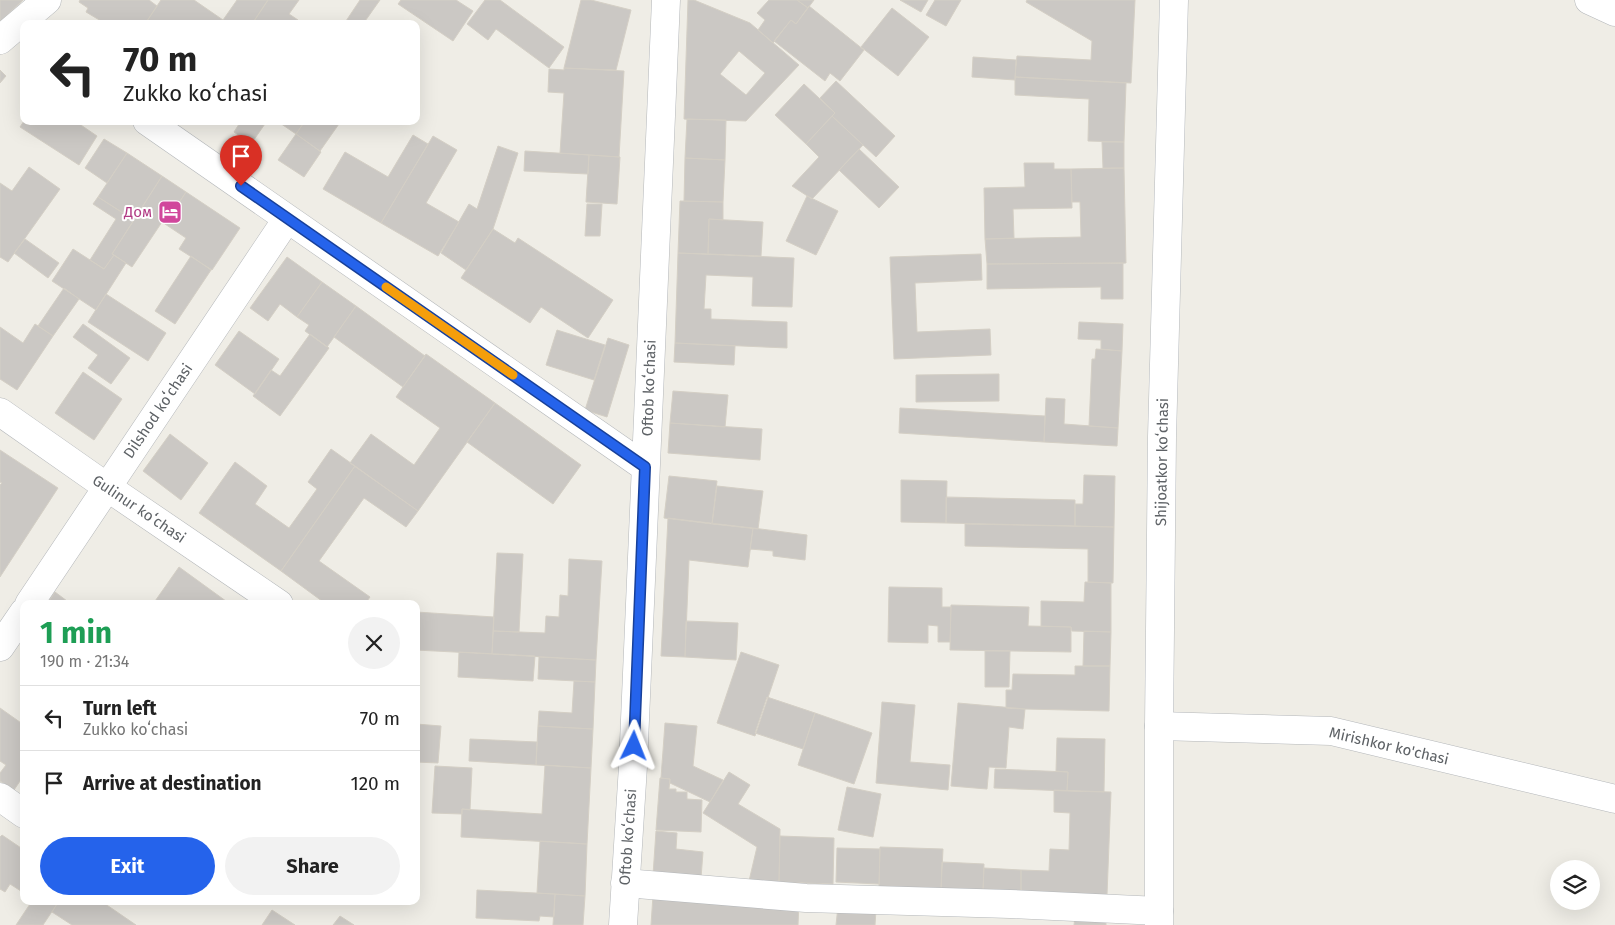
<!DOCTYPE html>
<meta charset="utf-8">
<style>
body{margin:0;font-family:"Fira Sans",sans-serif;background:#f2f2f2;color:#222;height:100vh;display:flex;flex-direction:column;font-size:19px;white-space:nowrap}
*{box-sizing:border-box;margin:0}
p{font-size:16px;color:#767676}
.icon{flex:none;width:28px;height:28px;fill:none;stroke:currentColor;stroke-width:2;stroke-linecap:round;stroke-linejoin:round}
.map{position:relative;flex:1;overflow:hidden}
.drawer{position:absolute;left:20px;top:600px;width:400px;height:305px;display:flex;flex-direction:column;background:#fff;border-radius:10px;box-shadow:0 5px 20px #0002}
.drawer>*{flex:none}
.guide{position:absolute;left:20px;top:20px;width:400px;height:105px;border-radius:10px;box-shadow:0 5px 20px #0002;background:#fff;color:#222;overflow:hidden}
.tools{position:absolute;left:1550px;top:860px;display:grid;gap:10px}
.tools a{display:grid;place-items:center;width:50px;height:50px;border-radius:50%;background:#fff;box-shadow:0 5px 20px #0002;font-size:25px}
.pin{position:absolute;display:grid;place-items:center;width:42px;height:42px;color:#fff;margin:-51px -21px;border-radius:50% 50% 50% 0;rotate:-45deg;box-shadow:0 0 5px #0007}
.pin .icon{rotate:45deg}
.me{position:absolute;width:55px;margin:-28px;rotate:2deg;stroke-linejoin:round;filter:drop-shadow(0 0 4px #0008)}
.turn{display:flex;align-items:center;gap:18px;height:105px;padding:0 20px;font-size:22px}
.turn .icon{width:65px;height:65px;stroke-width:2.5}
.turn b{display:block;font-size:35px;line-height:42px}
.round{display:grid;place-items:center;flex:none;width:52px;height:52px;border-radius:26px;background:#f2f2f2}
.head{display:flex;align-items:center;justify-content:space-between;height:85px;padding:0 20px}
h1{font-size:30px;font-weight:700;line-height:38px;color:#1e9e55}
.action{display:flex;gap:10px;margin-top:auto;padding:10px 20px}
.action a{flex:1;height:58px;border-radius:30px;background:#2563eb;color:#fff;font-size:20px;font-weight:700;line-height:58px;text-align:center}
.action a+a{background:#f2f2f2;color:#222}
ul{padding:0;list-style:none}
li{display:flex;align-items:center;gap:15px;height:65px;padding:0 20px;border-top:1px solid #e0e0e0}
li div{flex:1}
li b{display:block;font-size:19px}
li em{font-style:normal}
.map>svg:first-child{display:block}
.building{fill:#cbc8c4;stroke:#d4cfc5;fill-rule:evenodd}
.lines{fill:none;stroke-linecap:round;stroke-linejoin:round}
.street-casing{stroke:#b4b7ba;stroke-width:29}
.secondary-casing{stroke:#b5b9bd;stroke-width:29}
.street{stroke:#fff;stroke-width:28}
.secondary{stroke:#fff;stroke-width:28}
.route-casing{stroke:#184099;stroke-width:12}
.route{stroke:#2563eb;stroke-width:9}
.slow{stroke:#f59e0b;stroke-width:9}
.labels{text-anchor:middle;stroke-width:4;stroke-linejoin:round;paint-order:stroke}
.hotel-label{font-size:15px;fill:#b23c85;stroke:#fff;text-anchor:end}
.street-label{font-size:15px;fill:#5e6266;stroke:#fff}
</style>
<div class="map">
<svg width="1615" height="925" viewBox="0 0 1615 925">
<rect width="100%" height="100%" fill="#efede6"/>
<path class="building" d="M0 0H23L0 22Z
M80 0H149L157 6 145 24H106L86 12 88 8 79 2Z
M161 0H194L223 20 237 0H268L252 24H145Z
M268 0H299L289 14 298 20 295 24H252Z
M360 0H380L363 24H344Z
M401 0H456L473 11 453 41 398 4Z
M485 0H500L564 47 549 68 496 29 488 40 467 24Z
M581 0H591L631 10 616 70 564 68Z
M688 0H694L750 23 799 65 746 121 684 119ZM739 51 765 73 746 95 720 74Z
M769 0H797L808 8 796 24 791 20 773 43 758 30 765 20 757 13Z
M797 0H814L808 8Z
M900 0H928L921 12Z
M935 0H961L946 26 926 15Z
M1027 0H1135L1131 83 1015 77 1017 56 1091 60 1092 41 1026 2Z
M809 6 864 50 840 81 830 73 825 81 774 41 791 20 796 24Z
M892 8 929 37 898 76 861 47Z
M973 57 1016 60 1015 80 972 77Z
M564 68 624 71 619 157 560 153 564 93 548 92 549 69 564 70Z
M0 70 6 76 0 83Z
M1015 77 1126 83 1124 142 1088 141 1089 99 1015 95Z
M836 81 895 136 876 157 832 116 835 113 820 98Z
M804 84 835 113 806 144 775 115Z
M832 116 863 145 812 199 792 186 819 157 806 144Z
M687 119 726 120 725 160 685 158Z
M24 121H75L97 136 79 165 20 127Z
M241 121H267L251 144 234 132Z
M277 121H305L296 134Z
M305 121H341L320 151 296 134Z
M296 134 321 152 304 177 278 160Z
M413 135 428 144 381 223 323 189 345 152 388 177Z
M433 136 457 150 426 203 459 222 438 256 381 223Z
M104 139 127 153 107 183 85 168Z
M1102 142H1124V168H1103Z
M498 146 518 153 493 229 466 270 441 253 469 204 477 209Z
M859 149 899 187 879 208 839 170Z
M525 151 589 155 588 174 524 171Z
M127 153 162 176 134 220 98 197Z
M589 155 620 157 617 204 586 202Z
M685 158 725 160 723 202 684 201Z
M1024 163H1054V169H1071L1072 208 1013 209 1014 238 985 239 984 188 1025 187Z
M29 167 60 189 8 262 0 257V183L12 191Z
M1124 168 1126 263 987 264 985 239 1081 237 1080 202H1072L1071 169Z
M162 176 186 192 165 224 162 222 132 267 112 254Z
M186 192 240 228 212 270 179 249 186 238 165 224Z
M807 196 838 211 816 255 786 241Z
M98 197 134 220 112 254 114 255 104 269 90 260 116 219 93 204Z
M680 201 723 202V220L709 219 708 254 678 253Z
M587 204H602L600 236H585Z
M709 219 763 222 761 256 708 254Z
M493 229 515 243 518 238 613 300 588 338 541 307 530 323 461 278Z
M25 239 59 263 48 278 14 253Z
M73 249 104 269 114 255 126 263 96 310 52 281Z
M678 253 794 258 792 307 752 306 753 277 706 275 704 309H711V319L787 322V348L675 343Z
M981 254 982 280 915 283 917 332 990 329 991 355 894 359 890 257Z
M191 256 211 270 175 324 155 311Z
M287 257 322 282 297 317 280 304 268 321 250 308Z
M1123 263V299H1101V287L987 289V264Z
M322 282 356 306 327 347 305 331 309 325 297 317Z
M64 288 79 299 53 336 38 326Z
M106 294 166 333 148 361 88 322Z
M356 306 425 356 403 387 334 337Z
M1079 322 1123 324 1122 351 1101 349V340L1078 339Z
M35 324 53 336 17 390 0 379V327L23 343Z
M83 324 130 358 111 384 88 368 98 355 73 337Z
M557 330 605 345 594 380 546 365Z
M239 331 279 359 255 394 215 365Z
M310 334 329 348 280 416 253 396 271 370 280 376Z
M608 338 629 345 607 417 585 410Z
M675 343 735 346 734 365 674 362Z
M1096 349 1122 351 1118 428 1089 426 1092 359H1095Z
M426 354 495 403 418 511 350 463 371 434 414 465 440 428 396 397Z
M83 372 122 399 94 440 55 413Z
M999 374V401L916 402V375Z
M673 391 728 395 725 427 670 423Z
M1046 398 1065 399 1064 424 1118 428 1117 446 1044 442Z
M495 403 581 465 553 504 467 442Z
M900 408 1045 416 1044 442 899 433Z
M670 423 762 429 760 460 668 453Z
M170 434 208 463 181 500 143 471Z
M331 449 355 466 281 571 199 513 235 462 267 486 255 504 289 528 317 489 308 482Z
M0 450 58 488 0 577V485L2 483 0 482Z
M355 466 418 511 406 527 364 498 319 561 370 597 365 604H326L281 571Z
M1084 475 1115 476 1114 527 1075 526V504H1083Z
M669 476 717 481 712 524 664 518Z
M901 480 947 481 946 523 901 522Z
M717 486 763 491 758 529 712 524Z
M946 497 1075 500V526L946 523Z
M668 518 753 528 748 567 689 560 685 657 661 656Z
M965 524 1114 527 1113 583 1088 582V549L965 546Z
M753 528 807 535 805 560 773 556V551L750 549Z
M497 553 523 554 519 632 493 631Z
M569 559 602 561 596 660 492 654 493 631 545 633 546 616 559 617 560 595 568 596Z
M179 567 230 604H153Z
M1085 582 1111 583V632L1072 631 1071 627 1041 626V601L1084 602Z
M889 587 942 588V607H951L950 642H938V626L928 625V643L888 642Z
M55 592 71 604H47Z
M951 605 1029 607 1028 626 1071 627V652L950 650Z
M416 612 494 617 492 654 416 650Z
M686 621 738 623 736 660 685 657Z
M1084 631 1111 632 1110 666H1083Z
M985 651H1010L1009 687H985Z
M459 652 535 656 533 681 458 677Z
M741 652 779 665 755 736 717 723Z
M539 657 596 660 595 682 538 679Z
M1075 666H1110L1109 711 1025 709 1006 708V690H1012L1013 674 1075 675Z
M574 681 595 682 593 729 538 726 539 711 572 713Z
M767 697 815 713 803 749 755 733Z
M882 702 915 705 910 762 950 765 948 790 876 783Z
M958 703 1025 709 1023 729 1009 727 1006 768 989 767 987 789 951 786Z
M0 708 24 725V779L22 778 14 790 0 781V773L6 765 0 761Z
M815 713 872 733 854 784 798 765Z
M665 723 697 726 693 766 723 780 710 802 670 783V779L661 778Z
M416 724 441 726 438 763 416 762Z
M538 726 593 729 591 768 536 765Z
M1057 738 1105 739 1104 792 1067 791 1068 772 1056 771Z
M470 739 537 742 536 765 469 761Z
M545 765 591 768 587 844 461 837 462 809 542 814Z
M435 766 472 768 470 810 462 809V814L432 813Z
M995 769 1068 772 1067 791 994 788Z
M729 772 750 785 738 804 780 829 779 882 749 881 757 847 703 813Z
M660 778 670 779 669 789H676V792H687V799L702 800 701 832 656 830Z
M847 787 881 794 873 837 838 830Z
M1054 790 1111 792 1107 895 1021 893V870L1049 871 1050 849 1069 850 1070 813 1054 812Z
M656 831 677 833 676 849 703 852 701 878 653 875Z
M2 835 24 850V893L10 884 5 892 0 889V837Z
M780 836 834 838 833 884 779 882Z
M540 841 587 844 585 896 537 893Z
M880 847 943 849 941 890 879 888Z
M837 848 880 849 879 884 836 882Z
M942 862 984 864 983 891 941 890Z
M984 868 1021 870V893L983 891Z
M477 890 555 894 554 917 540 916 539 921 476 918Z
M555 894 585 896 583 925H553Z
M653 895 799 903 798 925H651Z
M32 901H59L43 925H16Z
M59 901H101L136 925H72L52 912Z
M838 906 876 910 875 925H836Z
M272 910 295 925H262Z
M340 916 354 925H333Z
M1075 917 1106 918V925H1074Z"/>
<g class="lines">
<g class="street-casing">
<path id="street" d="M1589 0 1615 12
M0 40 47 0
M147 121 645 467
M0 412 107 487 279 604
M29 604 287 219
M0 647 24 612
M1159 726 1331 731 1615 799
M0 797 24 814
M625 883 806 898 1010 904 1159 911
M623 925 633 766 666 0"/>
</g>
<g class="secondary-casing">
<path id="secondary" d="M1159 925V726L1162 437 1174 0"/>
</g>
<use href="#street" class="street"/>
<use href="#secondary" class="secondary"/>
</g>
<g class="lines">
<g class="route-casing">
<path id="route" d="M241 186 645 467 634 746"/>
</g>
<use href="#route" class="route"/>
<path class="slow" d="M386 287 513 375"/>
</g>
<defs>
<g id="hotel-square" transform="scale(1.25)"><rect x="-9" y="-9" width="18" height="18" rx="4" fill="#d1479c" stroke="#fff"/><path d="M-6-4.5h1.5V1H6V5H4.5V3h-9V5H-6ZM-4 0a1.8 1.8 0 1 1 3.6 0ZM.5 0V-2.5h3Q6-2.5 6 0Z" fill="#fff"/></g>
</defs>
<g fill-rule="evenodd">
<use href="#hotel-square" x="170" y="212"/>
</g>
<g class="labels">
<g class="hotel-label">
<text x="152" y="217">Дом</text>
</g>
<g class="street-label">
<text transform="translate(649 388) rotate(-88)" y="5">Oftob koʻchasi</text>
<text transform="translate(158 411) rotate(-56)" y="5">Dilshod koʻchasi</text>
<text transform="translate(1162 462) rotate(-89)" y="5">Shijoatkor koʻchasi</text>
<text transform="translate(139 509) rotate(34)" y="5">Gulinur koʻchasi</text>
<text transform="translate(1389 746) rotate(13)" y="5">Mirishkor ko'chasi</text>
<text transform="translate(628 837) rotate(-86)" y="5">Oftob koʻchasi</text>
</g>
</g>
</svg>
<div class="tools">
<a><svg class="icon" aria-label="layers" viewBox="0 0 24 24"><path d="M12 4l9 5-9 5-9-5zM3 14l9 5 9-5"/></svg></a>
</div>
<div class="pin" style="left:241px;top:186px;background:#d93025"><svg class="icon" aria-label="arrive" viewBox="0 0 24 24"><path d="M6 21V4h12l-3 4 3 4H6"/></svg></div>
<svg class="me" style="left:634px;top:746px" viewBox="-20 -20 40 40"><path d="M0-17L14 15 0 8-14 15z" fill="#2563eb" stroke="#fff" stroke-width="4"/></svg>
<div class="guide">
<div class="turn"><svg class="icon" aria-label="left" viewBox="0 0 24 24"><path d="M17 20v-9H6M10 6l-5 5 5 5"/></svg><div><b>70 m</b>Zukko koʻchasi</div></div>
</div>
<section class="drawer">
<div class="head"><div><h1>1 min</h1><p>190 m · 21:34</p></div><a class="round"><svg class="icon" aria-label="close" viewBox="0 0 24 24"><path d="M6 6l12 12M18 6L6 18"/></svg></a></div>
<ul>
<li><svg class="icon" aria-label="left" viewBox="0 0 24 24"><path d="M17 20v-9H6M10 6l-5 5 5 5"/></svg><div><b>Turn left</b><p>Zukko koʻchasi</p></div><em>70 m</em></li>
<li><svg class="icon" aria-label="arrive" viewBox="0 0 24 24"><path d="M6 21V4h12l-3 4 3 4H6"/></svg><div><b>Arrive at destination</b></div><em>120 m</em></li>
</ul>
<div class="action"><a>Exit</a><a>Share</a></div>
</section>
</div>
